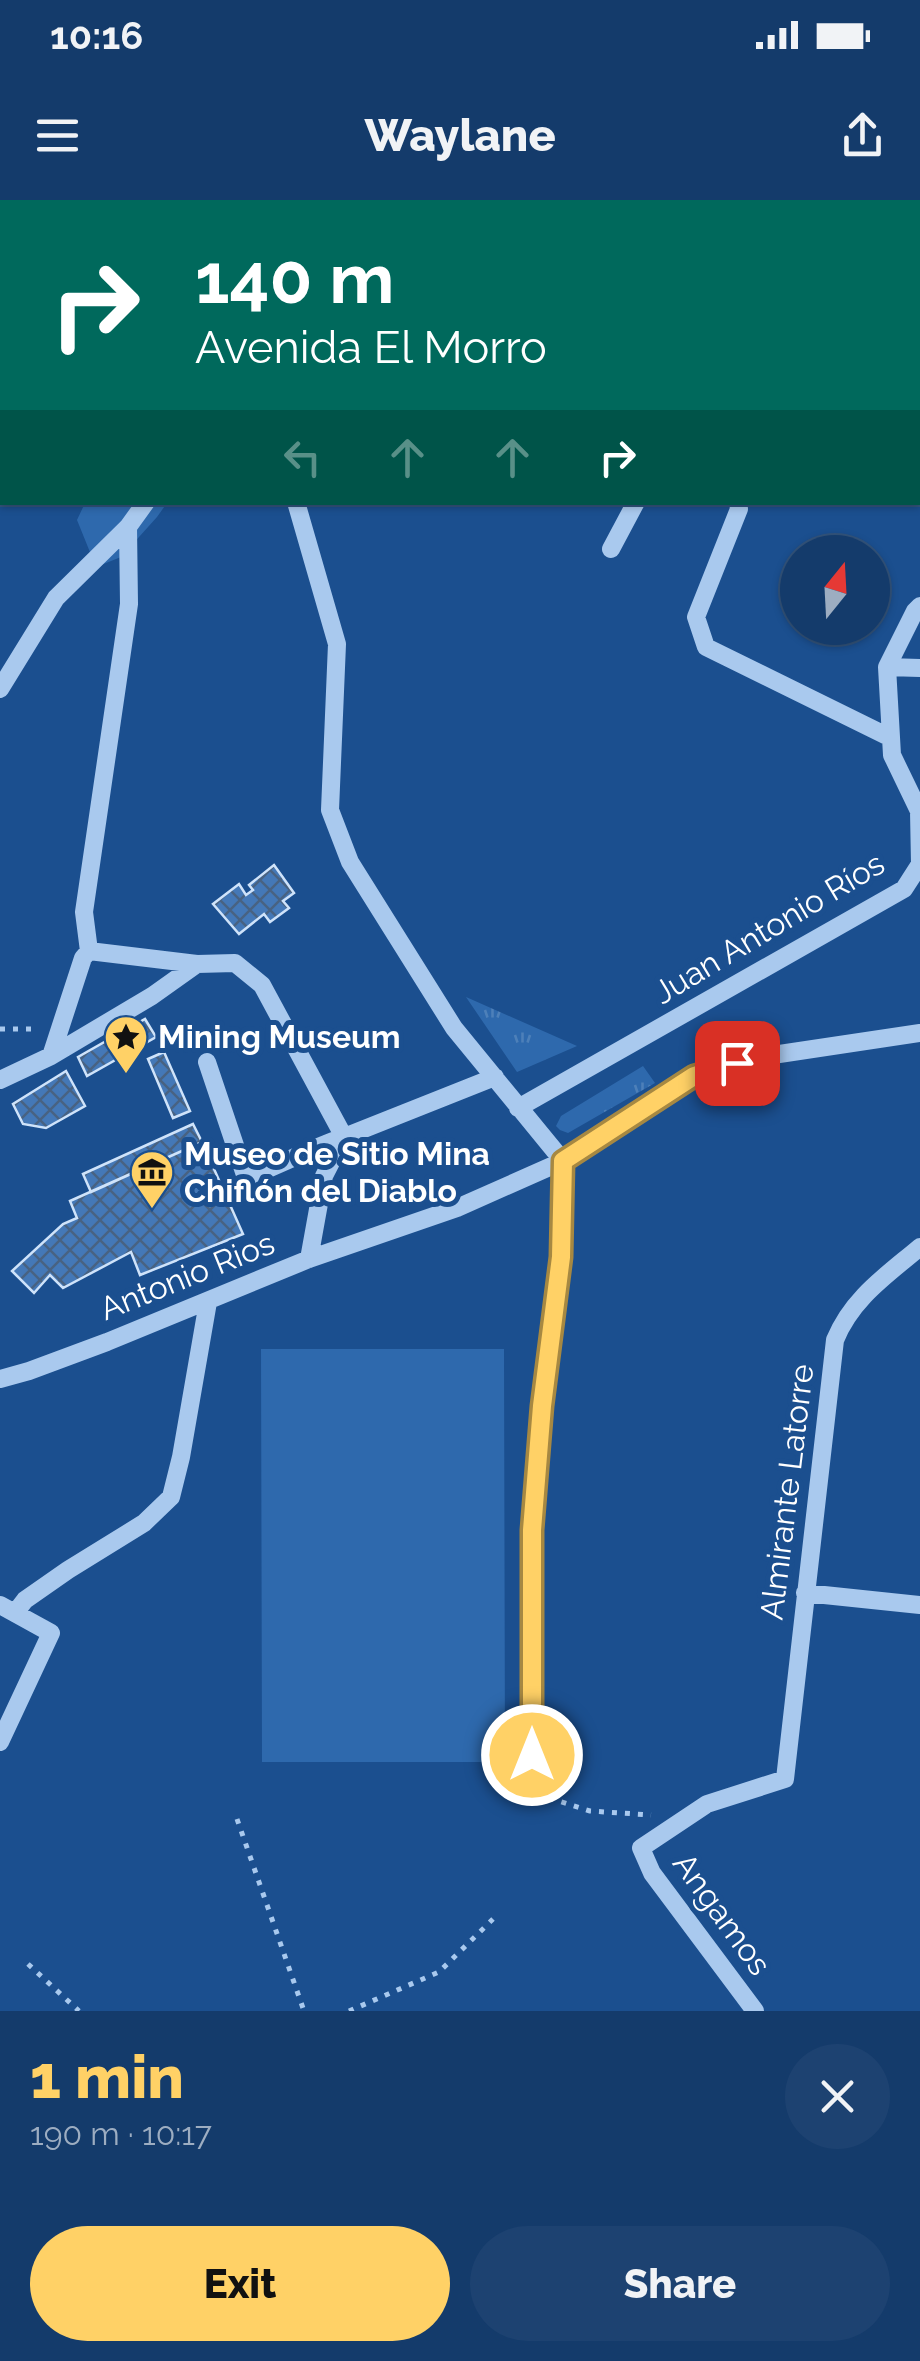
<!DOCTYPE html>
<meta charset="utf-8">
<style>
body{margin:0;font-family:Raleway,sans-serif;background:#1d4271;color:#f1f3f6;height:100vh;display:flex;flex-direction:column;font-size:38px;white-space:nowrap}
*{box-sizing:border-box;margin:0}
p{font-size:32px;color:#9dadc1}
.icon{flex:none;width:55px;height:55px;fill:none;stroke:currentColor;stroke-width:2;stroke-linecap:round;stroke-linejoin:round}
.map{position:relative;height:1811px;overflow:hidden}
.side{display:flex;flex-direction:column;background:#143b6b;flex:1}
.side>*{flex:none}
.hud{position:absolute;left:0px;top:0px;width:920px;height:305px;box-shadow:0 2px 8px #0004,0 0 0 2px #33557e;background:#00695c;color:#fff;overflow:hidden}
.needle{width:65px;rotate:18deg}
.tools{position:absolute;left:780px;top:335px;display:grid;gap:20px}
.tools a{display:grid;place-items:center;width:110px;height:110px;border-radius:50%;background:#143b6b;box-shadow:0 2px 8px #0004,0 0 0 2px #33557e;font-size:50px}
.pin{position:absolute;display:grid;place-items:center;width:85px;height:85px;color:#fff;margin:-42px;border-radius:20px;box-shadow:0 5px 15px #0006}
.me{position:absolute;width:110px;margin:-55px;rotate:0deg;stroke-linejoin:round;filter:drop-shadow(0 0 8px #0008)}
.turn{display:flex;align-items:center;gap:35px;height:210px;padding:0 30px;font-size:45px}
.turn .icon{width:130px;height:130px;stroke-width:2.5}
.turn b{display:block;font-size:70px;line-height:85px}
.lanes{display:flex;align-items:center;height:95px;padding:0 30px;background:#0003;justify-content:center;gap:50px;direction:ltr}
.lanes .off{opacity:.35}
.round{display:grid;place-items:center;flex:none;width:105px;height:105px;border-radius:52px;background:#1d4271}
.overview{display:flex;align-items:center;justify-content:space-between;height:170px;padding:0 30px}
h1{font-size:60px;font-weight:800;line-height:75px;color:#ffd166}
.action{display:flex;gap:20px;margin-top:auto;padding:20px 30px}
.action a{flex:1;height:115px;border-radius:60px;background:#ffd166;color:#111;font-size:40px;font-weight:800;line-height:115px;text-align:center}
.action a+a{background:#1d4271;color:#f1f3f6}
.status{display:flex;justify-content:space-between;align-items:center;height:70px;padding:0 50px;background:#143b6b;direction:ltr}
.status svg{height:28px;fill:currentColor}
header{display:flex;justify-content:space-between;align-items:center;height:130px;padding:0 30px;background:#143b6b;font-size:45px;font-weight:800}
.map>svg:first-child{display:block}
.grass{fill:#2e69ad}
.park{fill:url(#park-tufts)}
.building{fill:url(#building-cross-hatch);stroke:#cfe3fa;stroke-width:2.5}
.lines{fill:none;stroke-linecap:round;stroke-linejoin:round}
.path{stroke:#a9c9ee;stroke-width:5;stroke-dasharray:5 8;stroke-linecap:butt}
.minor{stroke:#a9c9ee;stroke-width:18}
.route-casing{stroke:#a68842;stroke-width:25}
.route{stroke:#ffd166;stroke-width:18}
.labels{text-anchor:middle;stroke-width:10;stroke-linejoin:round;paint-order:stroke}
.street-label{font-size:32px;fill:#fff;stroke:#1b4f8f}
.poi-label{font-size:32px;font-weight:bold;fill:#fff;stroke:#1b4f8f;text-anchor:start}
</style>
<div class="status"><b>10:16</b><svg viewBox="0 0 49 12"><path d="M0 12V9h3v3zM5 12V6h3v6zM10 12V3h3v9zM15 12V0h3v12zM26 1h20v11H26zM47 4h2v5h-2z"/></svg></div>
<header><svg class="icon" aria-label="menu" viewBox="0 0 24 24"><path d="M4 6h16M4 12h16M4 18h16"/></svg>Waylane<svg class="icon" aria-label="share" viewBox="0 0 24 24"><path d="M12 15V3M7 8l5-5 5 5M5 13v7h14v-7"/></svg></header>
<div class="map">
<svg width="920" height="1811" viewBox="0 0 920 1811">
<defs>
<pattern id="park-tufts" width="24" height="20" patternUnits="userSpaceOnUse" patternTransform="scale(2.5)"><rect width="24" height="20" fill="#2e69ad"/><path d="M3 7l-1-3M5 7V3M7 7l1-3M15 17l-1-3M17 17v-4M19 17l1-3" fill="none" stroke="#4d80b9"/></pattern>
<pattern id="building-cross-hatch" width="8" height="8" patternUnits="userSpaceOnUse" patternTransform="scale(2.5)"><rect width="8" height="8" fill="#4478b7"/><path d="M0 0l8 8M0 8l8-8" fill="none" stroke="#486282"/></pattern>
</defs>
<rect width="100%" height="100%" fill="#1b4f8f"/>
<path class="grass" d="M85 303H167L157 317 121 357 96 367 77 320Z
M504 1149 505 1562H262L261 1149Z"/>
<path class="park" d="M466 797 577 846 517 872Z
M643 866 655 883 568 933 560 930 556 926 561 916Z"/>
<path class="building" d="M274 665 294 693 283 701 289 708 270 722 264 714 239 734 213 704 239 684 246 695 253 690 249 685Z
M145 819 156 837 87 876 78 857Z
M164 852 190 911 173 918 148 859Z
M66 871 85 906 46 928 23 924 13 904Z
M193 924 202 942 91 992 83 974Z
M202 942 243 1034 140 1075 131 1052 63 1088 50 1075 34 1093 12 1071 63 1024 77 1018 70 1001Z"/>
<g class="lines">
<path class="path" d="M0 829H38
M549 1598 590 1611 651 1615
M237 1619 304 1811
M28 1764 79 1811
M349 1811 439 1772 493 1719"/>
<path class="minor" d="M25 0 26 2
M170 0 171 2
M550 0 556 2
M296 302 337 444 330 610 350 662 454 828 563 961
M738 302 739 309 696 417 706 447 891 538
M611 349 636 302
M887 467 920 468
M0 489 56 398 128 327
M89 751 197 764
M51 856 83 758 89 751 84 712 129 404 128 327 146 302
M207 862 246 978C279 965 310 949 344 937
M0 880 51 856 152 796 197 764 235 763 262 785 344 937 495 877
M518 908 904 689 920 664 919 611 892 555 887 467 915 411 920 406
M309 1059 324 976 344 937
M0 1179 29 1171 107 1142 309 1059 457 1008 563 961 694 876 766 856 920 833
M805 1393 920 1405
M0 1405 51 1433 0 1542
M15 1413 25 1400 68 1370 144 1323 171 1297 181 1257 208 1102
M532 1593V1329L542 1206 561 1057 563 961
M755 1811 652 1673 641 1648 707 1604 785 1579 835 1140C852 1098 887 1075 920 1047"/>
</g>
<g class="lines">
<g class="route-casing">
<path id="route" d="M532 1555V1330L542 1206 561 1057 563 961 694 876 737 863"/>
</g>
<use href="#route" class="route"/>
</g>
<defs>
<g id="sight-pin" transform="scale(2.25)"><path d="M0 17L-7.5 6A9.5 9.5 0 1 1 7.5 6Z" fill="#ffd166" stroke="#1b4f8f"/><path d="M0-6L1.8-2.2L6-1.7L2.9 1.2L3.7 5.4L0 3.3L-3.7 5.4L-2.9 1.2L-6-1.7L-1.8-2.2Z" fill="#111"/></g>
<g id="museum-pin" transform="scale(2.25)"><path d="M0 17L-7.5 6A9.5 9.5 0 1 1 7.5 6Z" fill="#ffd166" stroke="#1b4f8f"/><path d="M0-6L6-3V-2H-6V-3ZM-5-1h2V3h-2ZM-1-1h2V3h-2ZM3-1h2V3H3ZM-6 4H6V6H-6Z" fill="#111"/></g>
</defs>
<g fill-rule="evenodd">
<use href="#sight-pin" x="126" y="837"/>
<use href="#museum-pin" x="152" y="972"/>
</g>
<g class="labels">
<g class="street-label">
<text transform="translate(769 728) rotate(-31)" y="11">Juan Antonio Ríos</text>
<text transform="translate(187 1076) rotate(-22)" y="11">Antonio Rios</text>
<text transform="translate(787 1292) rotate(-83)" y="11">Almirante Latorre</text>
<text transform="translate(722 1714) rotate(54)" y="11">Angamos</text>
</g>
<g class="poi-label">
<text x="158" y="848">Mining Museum</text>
<text x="184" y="965">Museo de Sitio Mina<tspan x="184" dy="37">Chiflón del Diablo</tspan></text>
</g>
</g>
</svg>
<div class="tools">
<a><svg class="needle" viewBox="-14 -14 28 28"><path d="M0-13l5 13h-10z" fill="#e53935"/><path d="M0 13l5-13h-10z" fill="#9dadc1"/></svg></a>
</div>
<div class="pin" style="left:737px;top:863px;background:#d93025"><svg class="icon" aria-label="arrive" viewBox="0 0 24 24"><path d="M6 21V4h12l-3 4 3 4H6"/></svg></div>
<svg class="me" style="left:532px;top:1555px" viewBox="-20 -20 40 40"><circle r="17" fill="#ffd166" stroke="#fff" stroke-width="3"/><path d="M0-11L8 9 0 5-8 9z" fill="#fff"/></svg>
<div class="hud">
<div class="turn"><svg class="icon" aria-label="right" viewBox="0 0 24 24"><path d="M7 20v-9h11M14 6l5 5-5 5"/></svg><div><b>140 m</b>Avenida El Morro</div></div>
<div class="lanes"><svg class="icon off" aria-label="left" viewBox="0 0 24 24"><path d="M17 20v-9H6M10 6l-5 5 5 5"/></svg><svg class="icon off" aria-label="ahead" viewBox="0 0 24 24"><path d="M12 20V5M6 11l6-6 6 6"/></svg><svg class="icon off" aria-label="ahead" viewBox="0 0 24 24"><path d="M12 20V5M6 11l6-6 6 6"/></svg><svg class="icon" aria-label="right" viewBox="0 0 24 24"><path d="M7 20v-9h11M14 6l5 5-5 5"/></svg></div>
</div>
</div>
<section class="side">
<div class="overview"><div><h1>1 min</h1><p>190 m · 10:17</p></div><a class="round"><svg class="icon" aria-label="close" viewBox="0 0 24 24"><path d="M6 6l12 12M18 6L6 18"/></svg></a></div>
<div class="action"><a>Exit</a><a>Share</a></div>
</section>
